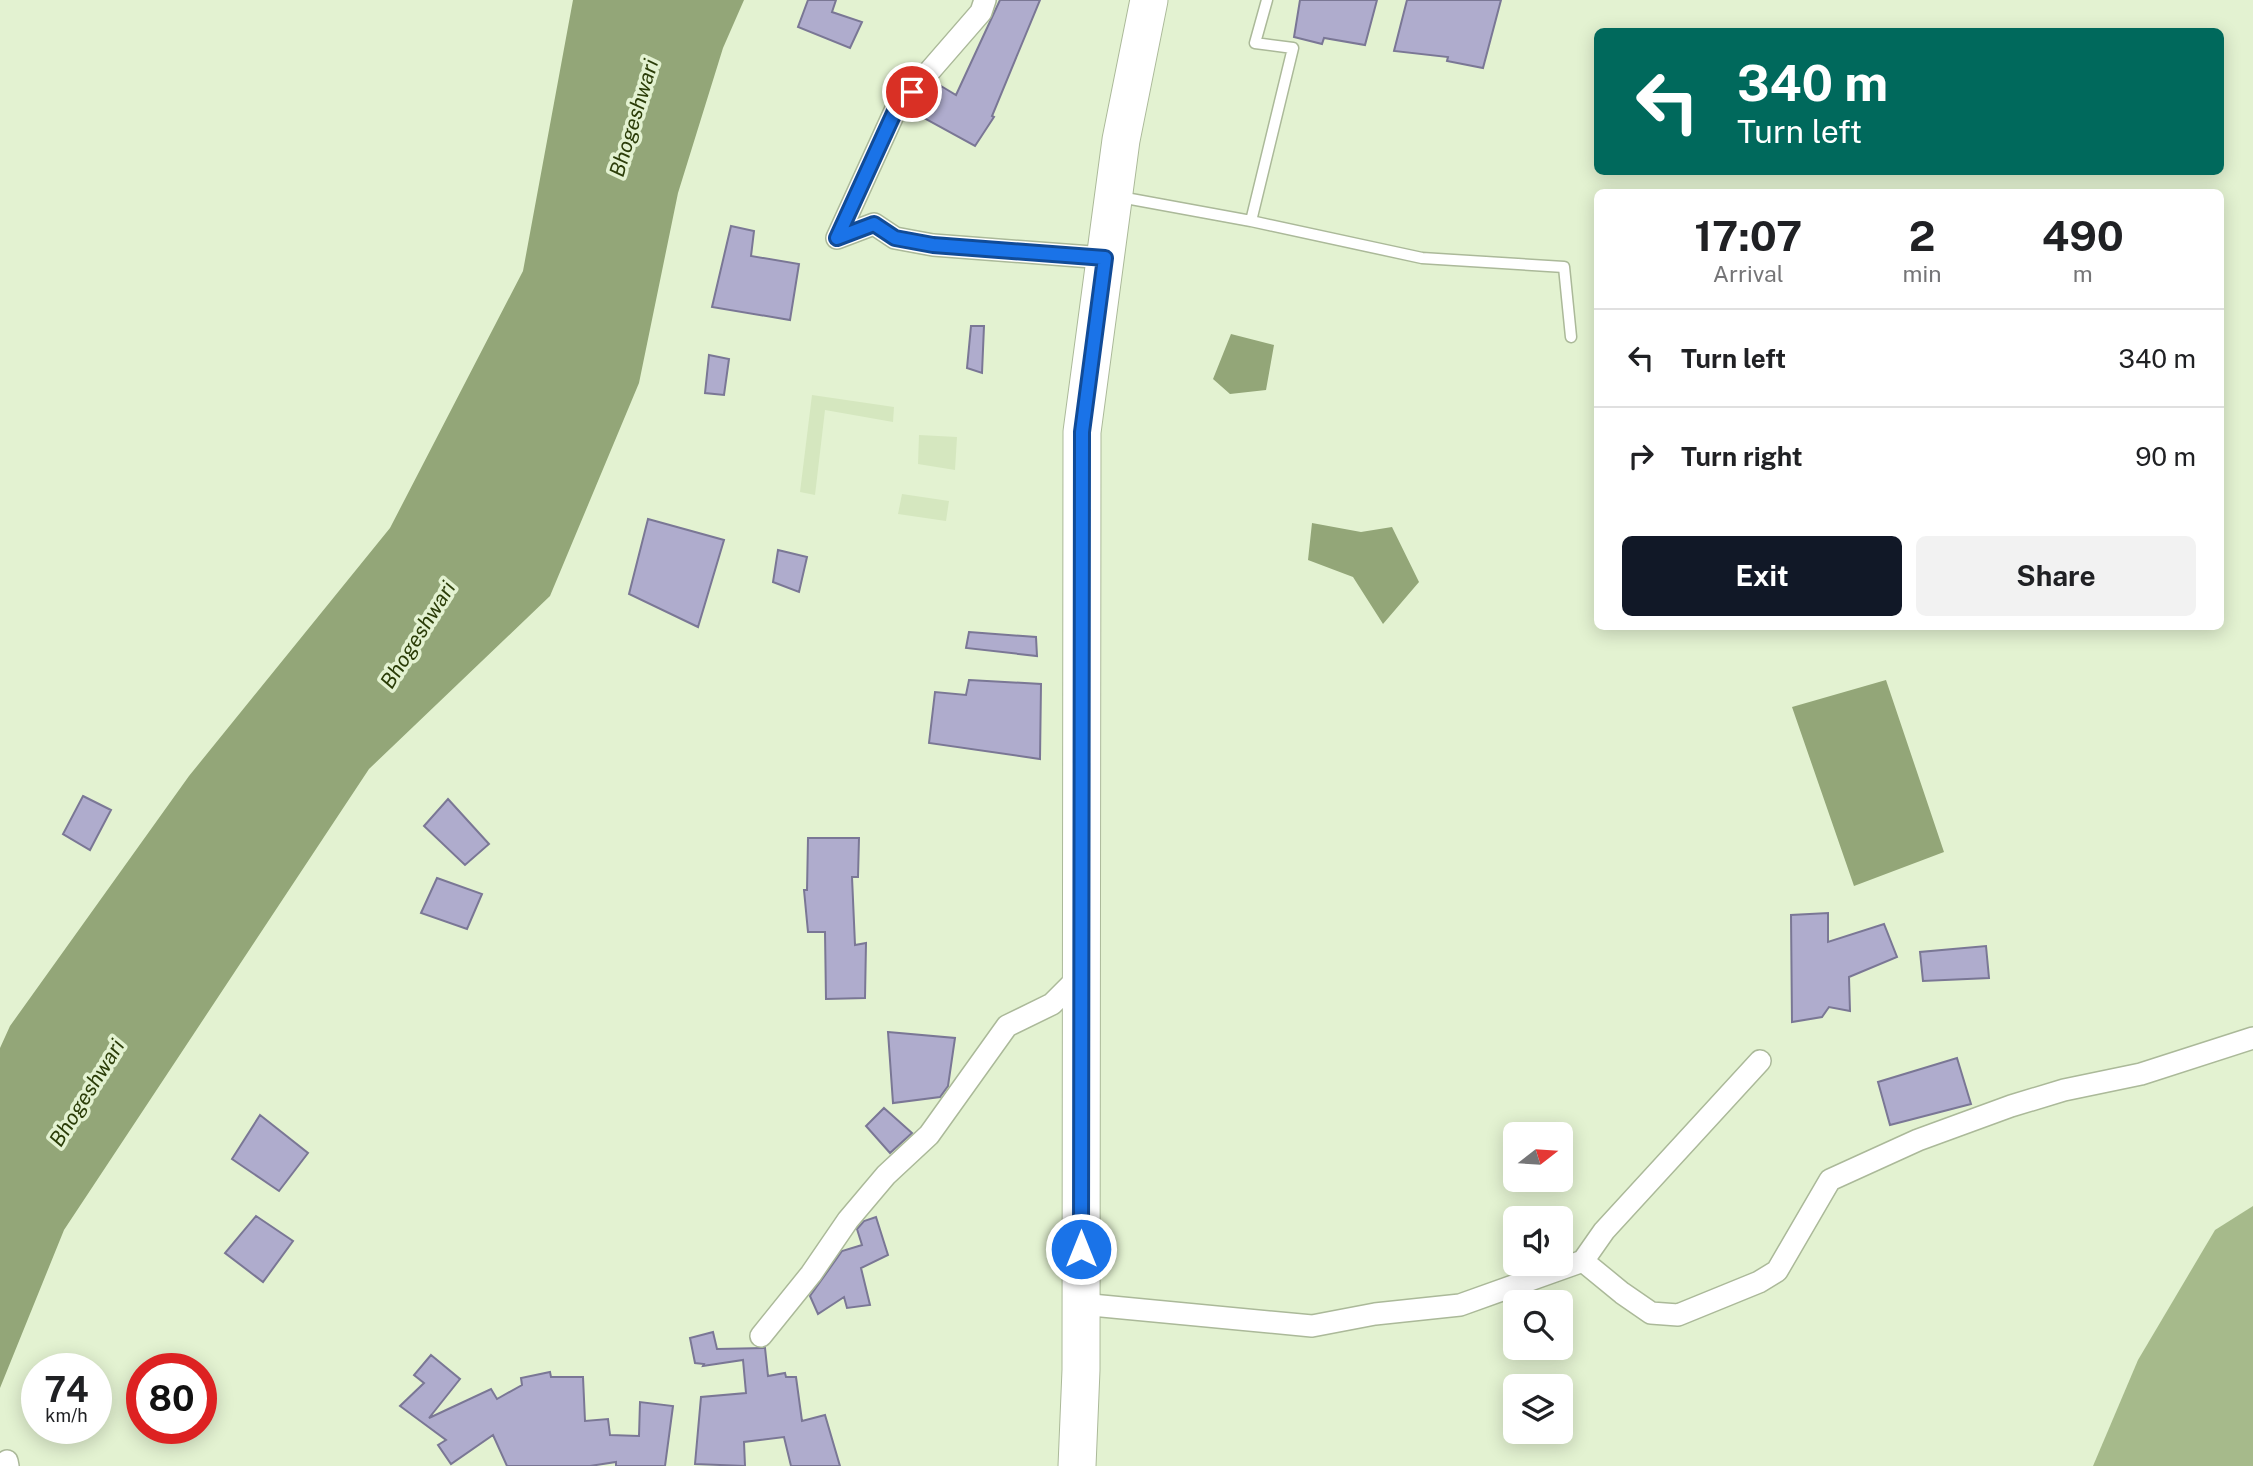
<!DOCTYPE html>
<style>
body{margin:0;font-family:"Public Sans",sans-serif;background:#f2f2f2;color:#202124;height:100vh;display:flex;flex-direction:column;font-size:26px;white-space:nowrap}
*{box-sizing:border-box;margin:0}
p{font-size:23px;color:#757577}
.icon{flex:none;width:38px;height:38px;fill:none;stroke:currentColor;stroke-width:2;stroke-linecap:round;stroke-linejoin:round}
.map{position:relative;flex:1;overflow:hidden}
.drawer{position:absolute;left:1594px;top:189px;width:630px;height:441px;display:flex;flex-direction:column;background:#fff;border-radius:10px;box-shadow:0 4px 18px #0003}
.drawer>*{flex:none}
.guide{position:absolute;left:1594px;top:28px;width:630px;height:147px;border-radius:10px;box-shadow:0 4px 18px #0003;background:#00695c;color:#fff;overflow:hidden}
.needle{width:46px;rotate:73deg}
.fabs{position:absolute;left:1503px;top:1122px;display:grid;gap:14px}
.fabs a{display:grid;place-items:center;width:70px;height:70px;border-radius:10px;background:#fff;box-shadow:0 4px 18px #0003;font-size:35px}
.speed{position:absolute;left:21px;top:1353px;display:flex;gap:14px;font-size:35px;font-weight:700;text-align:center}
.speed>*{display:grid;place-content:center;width:91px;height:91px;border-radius:50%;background:#fff;box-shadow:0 4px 18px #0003;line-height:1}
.speed small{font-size:18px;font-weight:400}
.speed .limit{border:10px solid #d22;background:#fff;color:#111}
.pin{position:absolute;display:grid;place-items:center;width:60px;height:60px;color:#fff;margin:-30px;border:4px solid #fff;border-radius:50%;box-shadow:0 2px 7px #0007}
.me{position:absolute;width:77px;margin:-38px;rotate:0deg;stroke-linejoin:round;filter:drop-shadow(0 0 5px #0008)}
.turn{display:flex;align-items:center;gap:24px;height:147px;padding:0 28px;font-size:32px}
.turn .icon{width:91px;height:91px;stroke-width:2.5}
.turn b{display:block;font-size:49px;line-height:60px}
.eta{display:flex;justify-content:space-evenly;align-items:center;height:119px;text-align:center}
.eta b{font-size:42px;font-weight:700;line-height:49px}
.cta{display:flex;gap:14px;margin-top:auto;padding:14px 28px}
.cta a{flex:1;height:80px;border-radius:10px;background:#111827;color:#fff;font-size:28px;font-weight:700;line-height:80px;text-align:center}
.cta a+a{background:#f2f2f2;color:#202124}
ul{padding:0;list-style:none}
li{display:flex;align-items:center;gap:21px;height:98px;padding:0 28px;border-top:2px solid #e0e0e0}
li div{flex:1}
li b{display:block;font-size:26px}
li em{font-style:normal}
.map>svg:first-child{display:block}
.built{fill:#d5e7bf}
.forest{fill:#a6ba8b}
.water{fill:#93a678}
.building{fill:#afaccd;stroke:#7a7795;stroke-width:2}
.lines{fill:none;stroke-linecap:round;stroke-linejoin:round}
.lane-casing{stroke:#abb999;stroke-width:13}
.street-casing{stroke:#abb999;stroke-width:24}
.highway-casing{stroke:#abb999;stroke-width:39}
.lane{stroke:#fff;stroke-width:10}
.street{stroke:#fff;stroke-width:21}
.highway{stroke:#fff;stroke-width:37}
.route-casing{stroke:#114b97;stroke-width:18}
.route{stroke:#1a73e8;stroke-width:12}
.labels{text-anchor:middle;stroke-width:7;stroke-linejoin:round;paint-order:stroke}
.water-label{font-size:21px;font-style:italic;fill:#2b3d08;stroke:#e3f2d1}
</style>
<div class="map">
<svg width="2253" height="1466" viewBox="0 0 2253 1466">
<rect width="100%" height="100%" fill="#e3f2d1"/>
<path class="built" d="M812 395 894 407 893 422 825 410 815 495 800 492Z
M919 435 957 437 955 470 918 464Z
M902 494 949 501 946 521 898 514Z"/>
<path class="forest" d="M2253 1206V1466H2093L2138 1360 2215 1230Z"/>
<path class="water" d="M573 0H744L723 48 678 193 639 383 550 596 369 769 64 1230 0 1388V1048L10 1026 189 776 390 528 523 271Z
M1231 334 1274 345 1266 390 1230 394 1213 379Z
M1312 523 1361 532 1392 527 1419 582 1383 624 1353 577 1308 560Z
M1886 680 1944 852 1854 886 1792 707Z"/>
<path class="building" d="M808 0H836L832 12 862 22 850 48 798 27Z
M1000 0H1040L992 116 994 117 975 146 922 117 941 86 956 95Z
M1300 0H1377L1365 45 1324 38 1322 44 1294 37Z
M1407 0H1501L1483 68 1447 61 1448 57 1394 51Z
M731 226 754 231 751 256 799 264 790 320 712 307Z
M971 326H984L982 373 967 368Z
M709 355 729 359 724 395 705 393Z
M648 519 724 540 698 627 629 594Z
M778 550 807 557 799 592 773 582Z
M969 632 1036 637 1037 656 966 648Z
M969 680 1041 684 1040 759 929 743 935 692 966 695Z
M83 796 111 810 90 850 63 834Z
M448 799 489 844 465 865 424 826Z
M808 838H859L858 877H852L855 945 866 943 865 998 826 999 825 932H808L804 890H807Z
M437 878 482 894 467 929 421 913Z
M1828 913V942L1884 924 1897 957 1849 977 1850 1011 1829 1007 1822 1017 1792 1022 1791 915Z
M1986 946 1989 978 1923 981 1920 952Z
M888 1032 955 1038 948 1086 940 1097 893 1103Z
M1957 1058 1971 1104 1890 1125 1878 1082Z
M884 1108 912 1133 890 1153 866 1126Z
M260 1115 308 1153 279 1191 232 1159Z
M256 1216 293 1241 263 1282 225 1253Z
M876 1217 888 1255 861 1268 870 1305 847 1308 844 1297 818 1314 810 1296 842 1251 862 1245 857 1229 864 1221Z
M713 1332 717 1349 765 1348 768 1376 785 1373 786 1377H796L802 1421 825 1415 840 1466H791L784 1437 744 1442 745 1466 695 1464 701 1397 746 1393 743 1360 703 1366 704 1364 695 1363 690 1338Z
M431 1355 460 1379 429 1418 491 1389 497 1399 522 1385 521 1378 550 1372 551 1377H583L585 1421 608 1419 610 1435 639 1436 640 1402 673 1406 665 1466H616V1462L590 1466H507L493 1435 451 1464 438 1445 446 1440 400 1406 424 1383 414 1375Z"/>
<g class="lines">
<g class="lane-casing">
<path id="lane" d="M1267 0 1255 43 1293 48 1251 221 1422 258 1564 267 1571 337
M1120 197 1251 221"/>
</g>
<g class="street-casing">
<path id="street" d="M837 238 895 111 981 12 985 0
M837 238 874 224 895 238 933 245 1105 258
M1760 1061 1604 1231 1583 1261 1622 1293 1651 1313 1678 1315 1759 1282 1777 1271 1830 1180 1918 1140 2011 1106 2064 1090 2141 1074 2253 1038
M1081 1304 1312 1326 1375 1314 1460 1305 1583 1261
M761 1336 811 1274 848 1220 886 1175 929 1135 1007 1026 1052 1004 1081 975
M7 1461 8 1466"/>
</g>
<g class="highway-casing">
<path id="highway" d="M1077 1466 1081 1370 1082 432 1121 140 1149 0"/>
</g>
<use href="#lane" class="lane"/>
<use href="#street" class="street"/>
<use href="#highway" class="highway"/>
</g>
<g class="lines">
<g class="route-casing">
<path id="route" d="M912 92 895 111 837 238 874 224 895 238 933 245 1105 258 1082 432 1081 1249"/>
</g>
<use href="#route" class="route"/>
</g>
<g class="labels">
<g class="water-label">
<text transform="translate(634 118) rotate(-73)" y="7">Bhogeshwari</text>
<text transform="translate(418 635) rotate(-58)" y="7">Bhogeshwari</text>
<text transform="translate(87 1093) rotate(-58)" y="7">Bhogeshwari</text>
</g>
</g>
</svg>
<div class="fabs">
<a><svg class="needle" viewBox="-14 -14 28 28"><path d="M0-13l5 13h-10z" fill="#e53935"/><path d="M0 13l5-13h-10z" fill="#757577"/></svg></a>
<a><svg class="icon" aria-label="sound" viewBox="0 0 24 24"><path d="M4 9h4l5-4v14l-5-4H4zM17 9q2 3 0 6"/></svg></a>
<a><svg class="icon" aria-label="search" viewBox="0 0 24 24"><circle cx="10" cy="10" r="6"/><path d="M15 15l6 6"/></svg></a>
<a><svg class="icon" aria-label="layers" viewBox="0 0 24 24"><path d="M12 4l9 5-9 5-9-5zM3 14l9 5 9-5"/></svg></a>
</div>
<div class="speed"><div>74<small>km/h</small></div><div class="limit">80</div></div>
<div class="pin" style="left:912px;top:92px;background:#d93025"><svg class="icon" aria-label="arrive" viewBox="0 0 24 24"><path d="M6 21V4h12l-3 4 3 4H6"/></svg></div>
<svg class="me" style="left:1081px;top:1249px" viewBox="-20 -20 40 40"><circle r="17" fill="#1a73e8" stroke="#fff" stroke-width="3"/><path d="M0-11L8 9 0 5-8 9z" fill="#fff"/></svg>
<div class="guide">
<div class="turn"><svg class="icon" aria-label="left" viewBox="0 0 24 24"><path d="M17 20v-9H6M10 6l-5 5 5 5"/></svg><div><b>340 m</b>Turn left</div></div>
</div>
<section class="drawer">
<div class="eta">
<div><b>17:07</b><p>Arrival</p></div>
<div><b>2</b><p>min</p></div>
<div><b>490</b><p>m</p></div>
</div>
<ul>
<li><svg class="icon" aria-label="left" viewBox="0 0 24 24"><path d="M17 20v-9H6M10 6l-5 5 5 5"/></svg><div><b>Turn left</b></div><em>340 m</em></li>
<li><svg class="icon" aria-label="right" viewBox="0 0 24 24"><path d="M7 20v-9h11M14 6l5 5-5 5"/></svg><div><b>Turn right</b></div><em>90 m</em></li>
</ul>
<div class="cta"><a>Exit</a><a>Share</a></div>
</section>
</div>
